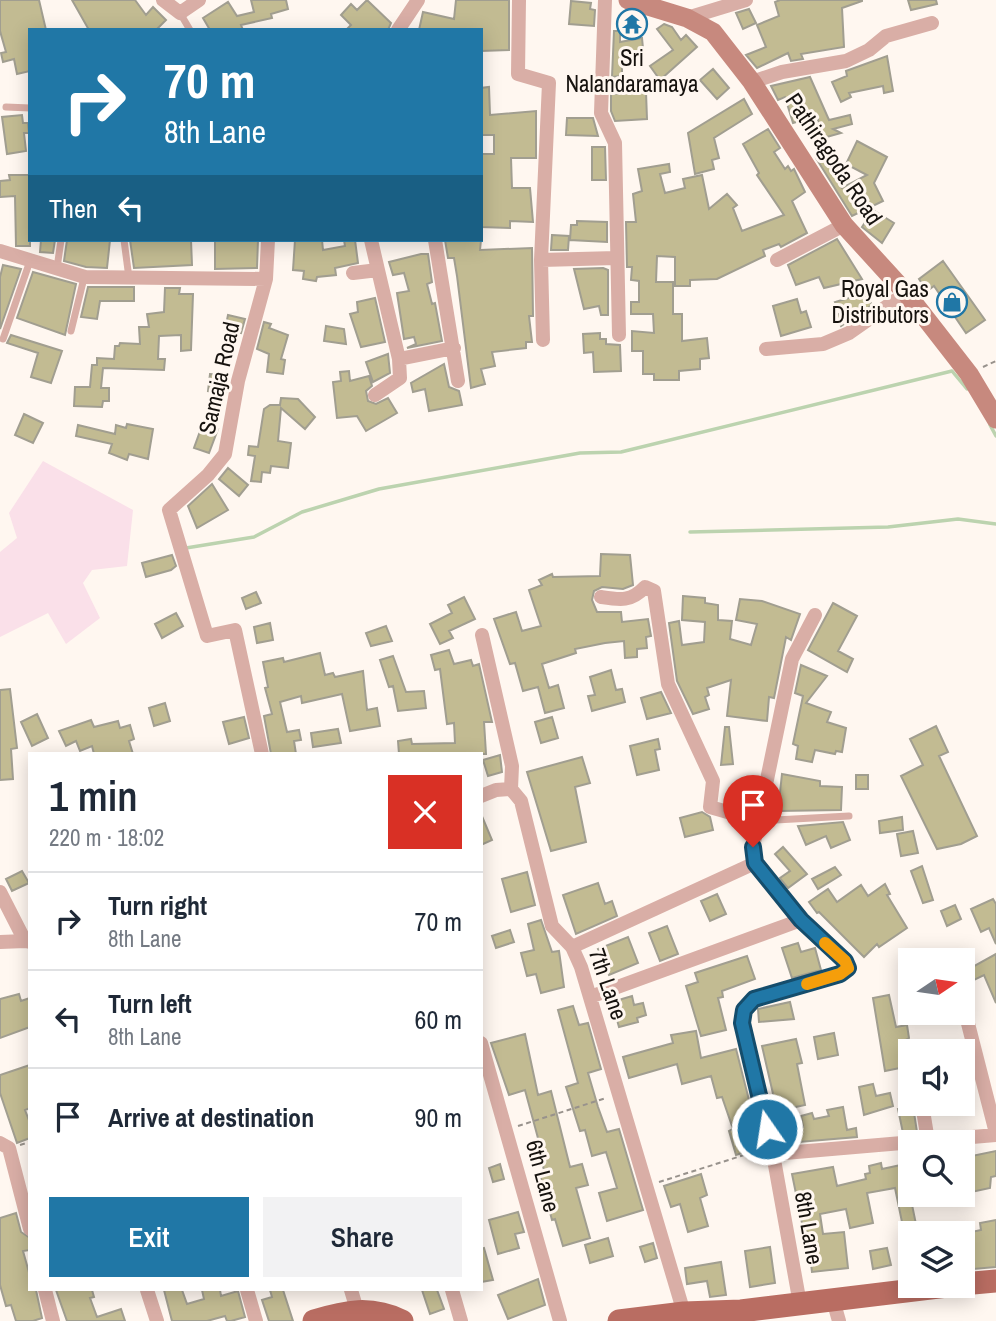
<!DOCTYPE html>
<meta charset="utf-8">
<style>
body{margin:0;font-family:"Archivo Narrow",sans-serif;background:#f2f2f3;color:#1f2937;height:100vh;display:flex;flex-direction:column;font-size:26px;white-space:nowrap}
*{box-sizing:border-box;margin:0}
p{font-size:23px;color:#747a83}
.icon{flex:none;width:38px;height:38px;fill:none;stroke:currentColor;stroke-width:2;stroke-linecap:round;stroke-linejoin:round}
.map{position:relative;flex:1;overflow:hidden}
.drawer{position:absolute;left:28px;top:752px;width:455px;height:539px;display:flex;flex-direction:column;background:#fff;border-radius:0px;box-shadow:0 4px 18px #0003}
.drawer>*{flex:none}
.guide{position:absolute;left:28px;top:28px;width:455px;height:214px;border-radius:0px;box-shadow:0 4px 18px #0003;background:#2077a6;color:#fff;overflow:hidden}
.needle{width:46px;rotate:77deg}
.fabs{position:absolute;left:898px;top:948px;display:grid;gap:14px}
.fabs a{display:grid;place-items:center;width:77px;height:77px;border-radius:0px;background:#fff;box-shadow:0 4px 18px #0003;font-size:35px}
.pin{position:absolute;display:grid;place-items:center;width:60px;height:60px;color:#fff;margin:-72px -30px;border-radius:50% 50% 50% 0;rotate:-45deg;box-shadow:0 0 7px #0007}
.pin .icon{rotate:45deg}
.me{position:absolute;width:77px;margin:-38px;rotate:347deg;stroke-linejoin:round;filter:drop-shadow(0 0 5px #0008)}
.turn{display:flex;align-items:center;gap:24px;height:147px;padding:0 21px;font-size:32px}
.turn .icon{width:91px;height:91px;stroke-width:2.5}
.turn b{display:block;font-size:49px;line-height:60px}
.then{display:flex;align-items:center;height:66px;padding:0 21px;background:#0003;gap:14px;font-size:26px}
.round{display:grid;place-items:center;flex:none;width:74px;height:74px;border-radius:0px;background:#f2f2f3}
.headline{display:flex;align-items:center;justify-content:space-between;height:119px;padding:0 21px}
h1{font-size:42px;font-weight:600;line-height:52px}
.action{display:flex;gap:14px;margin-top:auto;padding:14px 21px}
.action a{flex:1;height:80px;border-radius:0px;background:#2077a6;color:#fff;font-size:28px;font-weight:600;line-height:80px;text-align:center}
.action a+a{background:#f2f2f3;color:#1f2937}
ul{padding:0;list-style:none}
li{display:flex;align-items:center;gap:21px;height:98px;padding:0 21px;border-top:2px solid #e0e1e3}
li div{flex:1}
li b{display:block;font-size:26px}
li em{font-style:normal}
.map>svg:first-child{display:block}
.green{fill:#fae0e9}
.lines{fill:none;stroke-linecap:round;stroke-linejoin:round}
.stream{stroke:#bcd3af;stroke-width:3.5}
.building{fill:#c2bb92;stroke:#a19e90;stroke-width:2}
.path{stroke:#98928c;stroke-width:2;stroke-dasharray:5 3.5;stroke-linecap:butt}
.lane{stroke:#d9aea6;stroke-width:7}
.street{stroke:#d9aea6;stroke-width:14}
.secondary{stroke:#c7897e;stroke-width:19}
.primary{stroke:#b96d62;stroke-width:23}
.route-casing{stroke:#154d6c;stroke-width:18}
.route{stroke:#2077a6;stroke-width:12}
.slow{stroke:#f59e0b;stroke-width:12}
.labels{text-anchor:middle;stroke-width:6;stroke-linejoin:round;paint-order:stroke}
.poi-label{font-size:23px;fill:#16120e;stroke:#fff7f0}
.street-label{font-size:23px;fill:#16120e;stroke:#fff7f0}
</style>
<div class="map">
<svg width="996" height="1321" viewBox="0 0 996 1321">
<rect width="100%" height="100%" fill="#fff7f0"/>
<path class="green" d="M43 461 133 510 127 566 92 570 83 583 100 618 66 644 48 613 0 637V552L17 538 9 513Z"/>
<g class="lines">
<path class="stream" d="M990 425 996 436
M690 532 888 527 958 519 996 524
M186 548 254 537 302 512 379 489 580 453 621 452 952 371 967 389"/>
</g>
<path class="building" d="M0 0H39L46 30H30V71L17 74 14 59 3 62 1 53 6 52 0 31Z
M72 0H135L146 15 153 7 166 20 156 30H89Z
M251 0H286L288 9 271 14 272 18 241 25 243 30H210L203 18 228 2 237 16 254 12Z
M367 0 391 23 388 30H346L351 25 341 15 351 4 357 10Z
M456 0H509V50L481 51V30H419L423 12 454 19Z
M780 0H862V1L842 8 844 47 801 54 803 59 791 61 788 53 757 68 746 55 766 47 757 25 779 16 775 2Z
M908 0H936L937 4 911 10Z
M571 1 591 3 590 9 595 10 594 26 569 24Z
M749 9 756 23 743 29 736 13Z
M664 24 672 27 681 40 686 35 697 47 660 80 650 66 673 50 657 29Z
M614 31H620V42L642 38 644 59 622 64V76L612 77Z
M887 56 893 91 884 93 883 86 849 93 851 97 841 102 832 82 847 76 846 71Z
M713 69 729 88 717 99 700 80Z
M810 77 829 120 850 115 852 124 833 129 841 133 823 138 817 116 793 123 785 97 778 100 771 86Z
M489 87 490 115 536 111V158H511L512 188H530L533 222 510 221V228L481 227V154H494V135H481V88Z
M646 92 647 119 615 121 611 111V94Z
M744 99 752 114 714 138 719 158 712 160 714 169 695 174 688 133Z
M22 115 23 123H28L29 133H24L26 151 7 154 2 117Z
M567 118H593L598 136 566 135Z
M768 129 780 148 774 152 785 169 788 166 791 171 794 169 805 192 792 201 807 233 781 247 779 244 763 250 765 256 717 279 690 280V286H675V257L657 256 656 282H673V314H682V341L707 338 709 358 700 359V369L679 371V380H654V374H643V351H632V331L654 333 653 314H631V302H639V281L631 280 632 267H627L626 222H636L633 194 642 191 638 169 669 164 670 172 660 174 665 193 685 188 683 179 702 175 709 209 727 194 737 205 733 208 742 231 784 215 757 175 759 173 743 144Z
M857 141 887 157 874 183 883 201 852 216 816 158 823 153 842 188 867 175 846 164Z
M592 147H605L606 180H592Z
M9 175H30V246H16L15 196 0 197V181L10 180Z
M873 210 894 223 882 243 862 227Z
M577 221 607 222V242L570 240 571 225H577Z
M552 235 569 236 568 250H551Z
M837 239 862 279 824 288 819 277 796 285 788 265Z
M41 240H55L53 253 40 252Z
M67 240H110L107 268 86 267 64 261Z
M130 240H191L192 265 134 268Z
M258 240 257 268 215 269V241Z
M295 240H322L323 250 345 246 344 240H355L358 263 335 268 336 275 317 277 316 281 303 279 304 271 293 270Z
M445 240H481L480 250 532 248 533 316H529L532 342H526V348L492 352 495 366 481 369 485 384 471 388 457 276 454 258H448Z
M421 254H428L432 282 427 284 432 304 435 303 442 341 407 348 416 344 414 337 404 339 397 293 409 291 404 273 393 275 389 262Z
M943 261 985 320 966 333 934 286 927 291 919 279Z
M3 265 21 269 0 329V277Z
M603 268 608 270V315H601L599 306 584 309 574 269Z
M33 272 76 284 65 335 17 318Z
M88 287H134V301H100L97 319 81 317Z
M165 288H180L179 294H193L191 350 181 351V335L159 336 158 359H165L164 370 103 368 101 388H109V401H103L102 407 74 406 75 387H90L92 365H97V358L114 359 115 346H119L120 343 140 344 139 327H149L147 314 164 312Z
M865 293 872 305 841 326 835 316 841 313 835 302Z
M375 298 385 342 361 347 350 314 358 312 357 302Z
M797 299 801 313 806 311 811 327 781 336 773 306Z
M228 315 245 319 241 333 225 330Z
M264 322 271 324 269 328 288 335 281 359 285 360 283 374 267 372 269 354 257 349Z
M326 326 344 329 346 344 324 341Z
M600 333V339H606V344L620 345 621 371 594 372 593 352 584 353 583 334Z
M11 335 62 351 51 383 31 377 38 353 7 343Z
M388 354 390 373 373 382 366 362Z
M444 364 449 387 459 391 462 405 429 411 425 389 413 392 411 383Z
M349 371 350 381 369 376 372 386 366 391 368 401 376 404 388 398 397 413 366 431 357 416 337 418 333 382 341 381 340 372Z
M210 374 229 376 226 393 208 391Z
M281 398 298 399 315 417 305 429 281 408 278 441 291 443 288 468 271 466 270 473 262 472 261 482 251 481 255 456 248 455 249 446 258 447 264 409 270 405H280Z
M24 414 43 423 33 443 15 435Z
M203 423 218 429 209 453 194 448Z
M127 424 153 429 148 459 129 454 127 460 109 453 112 444 76 436 78 425 115 434 116 425 126 428Z
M228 468 248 485 239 496 219 479Z
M212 484 228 510 197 528 188 506Z
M601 554 630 555 633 585 623 589 602 587 594 591 592 600 597 612H621L622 622 648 619 651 636 646 637 647 648 637 649V657L625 658 624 641 605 643 575 649 576 653 542 664 549 688 558 685 564 708 545 713 538 687 523 691 515 663 510 664 494 619 516 612 522 631 541 626 529 590 542 585 539 580 552 574 553 577 600 576Z
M172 555 176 566 171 570 146 577 142 563Z
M256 592 261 603 246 609 242 598Z
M683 596 705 598V603L718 605V620L732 621 730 639 751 645 757 624 736 620 740 599 762 601 800 614 791 640 786 637 774 698 769 697 767 721 727 716 731 680 707 688 709 695 705 697 709 709 693 714 677 681 669 623 679 621 682 645 704 642 705 622 682 620Z
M464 597 475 619 449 631 453 638 440 644 430 624 452 613 448 605Z
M833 603 857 616 838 651 853 659 847 672 808 650Z
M176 613 183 626 162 638 155 624Z
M270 623 273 640 257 643 254 627Z
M386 626 392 641 371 646 366 633Z
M449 650 454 664 471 660 473 666 479 664 492 722H484L486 754H399L398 741 411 739 412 744 455 743 454 723 447 724 440 669 435 670 431 655Z
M320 653 325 675 333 673 335 677 363 671 367 710 377 708 380 726 350 731 342 694 302 703 301 696 280 702 287 732 299 730 301 740 294 741 296 754H271L264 716 272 714 265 688 268 687 263 662 283 658 284 662Z
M393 656 406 692 424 691 426 708 398 711 393 686 389 687 380 660Z
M801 665 827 676 806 703 831 712 827 722 846 728 842 752 836 751 835 754 815 750 812 762 796 759 798 746 793 744 803 696 795 693Z
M611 670 616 690 622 689 625 702 592 711 588 696 595 695 590 677Z
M10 689 17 748 11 749 13 779 0 780V690Z
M661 692 671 713 647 719 641 698Z
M165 703 170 721 154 726 149 708Z
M37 714 48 738 32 746 21 722Z
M244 717 249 738 229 744 223 722Z
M552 717 558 738 541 743 535 722Z
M91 720 94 727 118 721 120 728 130 725 134 739 129 741 133 754H94L92 746 80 751 76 741 66 746 59 731Z
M936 726 948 752 939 756 977 836 961 844 937 849 901 776 923 765 910 739Z
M725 727H729L733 764 721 765Z
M338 729 341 743 313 747 311 733Z
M658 739 660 749 655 750 659 770 637 775 630 746Z
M500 755 502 772 488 776 483 760Z
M582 757 590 783 575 787 586 842 551 851 527 772Z
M782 774 820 781V786L842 787 841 810 778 811Z
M856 775H868V789H856Z
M743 781 757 782 753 800 742 799Z
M702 812 710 817 713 830 685 837 680 818Z
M481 814 492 840 481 845Z
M902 817 903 830 880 833 879 821Z
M843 822 850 840 831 848 826 836 806 845 798 826Z
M913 831 918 853 901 856 897 834Z
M783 847 807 874 788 888 780 878 790 871 775 854Z
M922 866 933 900 923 903 911 871Z
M835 867 841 875 818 889 812 879Z
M22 871 29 883 12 891 6 879Z
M527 872 535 905 511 912 502 879Z
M598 883 605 904 612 901 617 916 576 934 563 895Z
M885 884 890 894 887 895 907 928 879 947 877 944 864 957 819 912 817 913 809 902 828 889 837 902 861 885 868 896Z
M717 894 726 914 710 921 701 901Z
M993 899 996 904V944L989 928 981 932 971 909Z
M955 905 961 919 947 926 941 911Z
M541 920 552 952 559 951 564 987 541 993 536 974 527 976 521 953 534 950 528 924Z
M667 926 678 954 660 961 649 933Z
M510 930 514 942 496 948 492 936Z
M628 937 638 963 609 975 598 949Z
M798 943 801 952 815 948 821 970 792 978 782 948Z
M996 954V1003L984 975 974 980 969 969Z
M747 956 755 979 722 991 723 997 718 998 726 1030 701 1036 686 986 698 982 695 973Z
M19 994 21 1001 30 998V1027L0 1038V999Z
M889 995 896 1027 907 1025 909 1038 900 1043 905 1067 885 1071 873 998Z
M632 996 634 1005 643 1003 646 1015 637 1018 638 1022 619 1027 612 1002Z
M790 1002 794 1019 759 1022 758 1009Z
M573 1006 579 1025 588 1023 601 1069 588 1073 598 1107 607 1132 619 1129 643 1210 607 1221 599 1193 617 1188 606 1152 592 1156 585 1130 580 1131 566 1087 578 1083 558 1010Z
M696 1031 701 1058 736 1049 761 1147 736 1155 729 1131 733 1129 722 1097 717 1098 711 1076 682 1084 677 1064 629 1078 623 1057 673 1043 671 1035Z
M834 1033 838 1055 818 1059 814 1037Z
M525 1034 538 1095 551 1091 570 1167 582 1164 588 1185 576 1188 590 1238 563 1246 555 1219 552 1220 540 1175 545 1174 540 1154 542 1153 525 1090 509 1095 491 1043Z
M796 1039 802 1063 797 1064 805 1105 777 1111 762 1046Z
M30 1065V1108L25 1110 30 1123V1138L17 1143 0 1093V1075Z
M873 1084 876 1096 890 1093 893 1106 864 1115 859 1087Z
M913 1106 917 1132 903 1133 898 1109Z
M843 1107 847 1130 856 1128 857 1137 787 1143 784 1131 803 1127 801 1116 812 1113 814 1119 829 1116 827 1110Z
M996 1151V1176L991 1177 990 1188 962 1194V1158Z
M881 1163 882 1169 910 1163V1195L918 1234H908L906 1222H902L895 1188 867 1193 873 1223 850 1228 846 1209 820 1214 823 1234 844 1232 848 1268 812 1272 807 1232 804 1233 792 1174 833 1167 837 1186 866 1179 865 1174 870 1173 869 1166Z
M500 1164 504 1179 493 1182 489 1168Z
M701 1174 707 1195 700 1198 708 1226 688 1232 680 1204 671 1207 664 1186Z
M518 1212 524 1232 515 1234 519 1248 498 1254 489 1220Z
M16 1213 21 1232 30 1238V1250L23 1251 30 1276V1290H36L42 1318 33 1321H16L11 1305 6 1306 0 1285V1218Z
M996 1220V1267L962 1270V1234L981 1230 980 1223Z
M608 1238 613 1256 590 1263 585 1245Z
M653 1243 657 1258 645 1262 640 1247Z
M770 1247 775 1283 750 1287 745 1251Z
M484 1248 493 1280 481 1282V1249Z
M887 1248 891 1265 873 1269 870 1251Z
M721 1262 726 1295 710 1297 707 1281 687 1284 685 1268Z
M538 1279 545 1305 508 1319 498 1295Z
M56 1290H92L94 1297 90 1298 97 1317 121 1309 125 1321H67Z
M164 1290H182L187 1304 204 1299 202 1290H220L221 1296 238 1291 245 1317 231 1321H227L225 1316 207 1321H172Z
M270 1290H283L293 1321H269L262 1300 272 1297Z
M422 1290H437L444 1309 430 1314Z"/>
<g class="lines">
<path class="path" d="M983 367 996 361
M518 1126 606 1098
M20 1145 30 1142
M659 1182 760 1150"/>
<path class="lane" d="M180 13 190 30
M6 107 30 108
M124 240 129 278
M57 268 61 240
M71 331 84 278
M3 339 30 261
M759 821 849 816"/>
<path class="street" d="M163 0 180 13 199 0
M519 0 518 74 549 83 541 260 543 340
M605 0 601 113 615 143 619 335
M687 18 746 0
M398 30 418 0
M752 82 782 72 846 61 869 50 886 36 932 23
M435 240 458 381
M0 251 85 277 266 279
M541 260 616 258
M777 260 844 225
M378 270 399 359
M353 273 378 270 371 240
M766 349 823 344 849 333 906 293
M375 395 400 378 399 359 454 348
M601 597C620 600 631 602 645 587L654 591 668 684 713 781 710 807 759 821
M482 635 512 766 511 789 521 801 552 926 572 947 581 967 684 1313
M262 754 235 630 207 636 169 510 208 475 225 454 238 381 266 279 268 240
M481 796 496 790 511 789
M755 863 753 847 792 659 815 615
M0 892 25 941 30 942
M0 942 25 941
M572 947 755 863 801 920
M590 997 801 920 845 961 847 968 840 974 754 999 744 1010 742 1023 773 1154 800 1304
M963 1004 996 1133
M481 1043 560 1321
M911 1047 912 1052
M922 1104 928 1141
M0 1143 9 1148 30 1229
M773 1154 996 1135
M45 1290 53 1321
M147 1290 157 1321
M247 1290 256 1321
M351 1290 357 1310
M452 1290 461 1321
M833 1300 839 1321"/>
<path class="secondary" d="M628 0 687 18 713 32 752 82 844 225 906 293 969 374 996 419"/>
<path class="primary" d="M962 1284 996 1281
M314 1321C346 1311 371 1306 402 1321
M619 1321 684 1313 741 1311 947 1286"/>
</g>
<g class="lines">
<g class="route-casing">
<path id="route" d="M753 847 755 863 801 920 845 961 848 968 840 974 754 999 744 1010 742 1023 767 1129"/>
</g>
<use href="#route" class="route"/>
<path class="slow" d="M807 984 840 974 848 968 845 961 825 943"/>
</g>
<defs>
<g id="temple-ring" transform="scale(1.575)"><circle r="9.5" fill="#fff7f0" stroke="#2077a6" stroke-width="1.5"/><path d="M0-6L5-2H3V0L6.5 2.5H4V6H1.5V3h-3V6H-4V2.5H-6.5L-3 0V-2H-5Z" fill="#2077a6"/></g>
<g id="shop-ring" transform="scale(1.575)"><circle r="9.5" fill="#fff7f0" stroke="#2077a6" stroke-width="1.5"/><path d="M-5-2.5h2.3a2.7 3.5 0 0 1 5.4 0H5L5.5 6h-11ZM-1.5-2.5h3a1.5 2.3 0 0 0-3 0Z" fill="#2077a6"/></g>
</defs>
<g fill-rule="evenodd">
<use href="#temple-ring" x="632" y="24"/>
<use href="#shop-ring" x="952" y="302"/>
</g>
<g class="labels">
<g class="poi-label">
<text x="632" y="66">Sri<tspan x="632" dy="26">Nalandaramaya</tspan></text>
<text x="929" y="297" text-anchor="end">Royal Gas<tspan x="929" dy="26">Distributors</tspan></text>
</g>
<g class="street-label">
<text transform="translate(834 159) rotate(56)" y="8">Pathiragoda Road</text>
<text transform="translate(219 378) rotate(-77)" y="8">Samaja Road</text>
<text transform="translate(608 984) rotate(71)" y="8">7th Lane</text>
<text transform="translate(543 1176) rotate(75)" y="8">6th Lane</text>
<text transform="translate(809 1228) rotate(80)" y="8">8th Lane</text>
</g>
</g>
</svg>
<div class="fabs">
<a><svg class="needle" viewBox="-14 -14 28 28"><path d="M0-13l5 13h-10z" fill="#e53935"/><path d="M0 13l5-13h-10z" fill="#747a83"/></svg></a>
<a><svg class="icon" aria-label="sound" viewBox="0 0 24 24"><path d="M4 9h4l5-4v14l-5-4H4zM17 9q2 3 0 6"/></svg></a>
<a><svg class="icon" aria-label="search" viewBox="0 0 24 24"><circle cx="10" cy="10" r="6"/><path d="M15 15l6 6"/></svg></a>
<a><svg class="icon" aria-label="layers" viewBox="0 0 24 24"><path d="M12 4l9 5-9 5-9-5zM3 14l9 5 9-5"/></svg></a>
</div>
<div class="pin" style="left:753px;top:847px;background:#d93025"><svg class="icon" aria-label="arrive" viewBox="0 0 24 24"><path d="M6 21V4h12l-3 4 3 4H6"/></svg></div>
<svg class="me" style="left:767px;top:1129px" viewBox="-20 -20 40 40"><circle r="17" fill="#2077a6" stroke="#fff" stroke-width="3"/><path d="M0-11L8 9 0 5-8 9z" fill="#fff"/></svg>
<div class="guide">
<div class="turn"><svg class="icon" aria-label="right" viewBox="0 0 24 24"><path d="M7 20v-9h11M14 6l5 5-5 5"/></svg><div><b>70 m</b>8th Lane</div></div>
<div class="then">Then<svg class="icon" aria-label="left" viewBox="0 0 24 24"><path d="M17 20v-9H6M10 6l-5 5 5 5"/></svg></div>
</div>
<section class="drawer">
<div class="headline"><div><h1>1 min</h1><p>220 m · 18:02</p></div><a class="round" style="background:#d93025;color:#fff"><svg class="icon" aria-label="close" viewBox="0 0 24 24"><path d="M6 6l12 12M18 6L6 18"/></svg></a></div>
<ul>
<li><svg class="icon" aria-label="right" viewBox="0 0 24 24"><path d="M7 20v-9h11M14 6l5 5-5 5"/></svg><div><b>Turn right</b><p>8th Lane</p></div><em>70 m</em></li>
<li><svg class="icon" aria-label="left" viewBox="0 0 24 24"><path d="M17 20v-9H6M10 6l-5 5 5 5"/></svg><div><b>Turn left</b><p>8th Lane</p></div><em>60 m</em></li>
<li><svg class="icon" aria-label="arrive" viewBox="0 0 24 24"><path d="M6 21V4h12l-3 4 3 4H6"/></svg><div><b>Arrive at destination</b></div><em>90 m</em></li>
</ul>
<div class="action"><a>Exit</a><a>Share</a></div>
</section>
</div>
